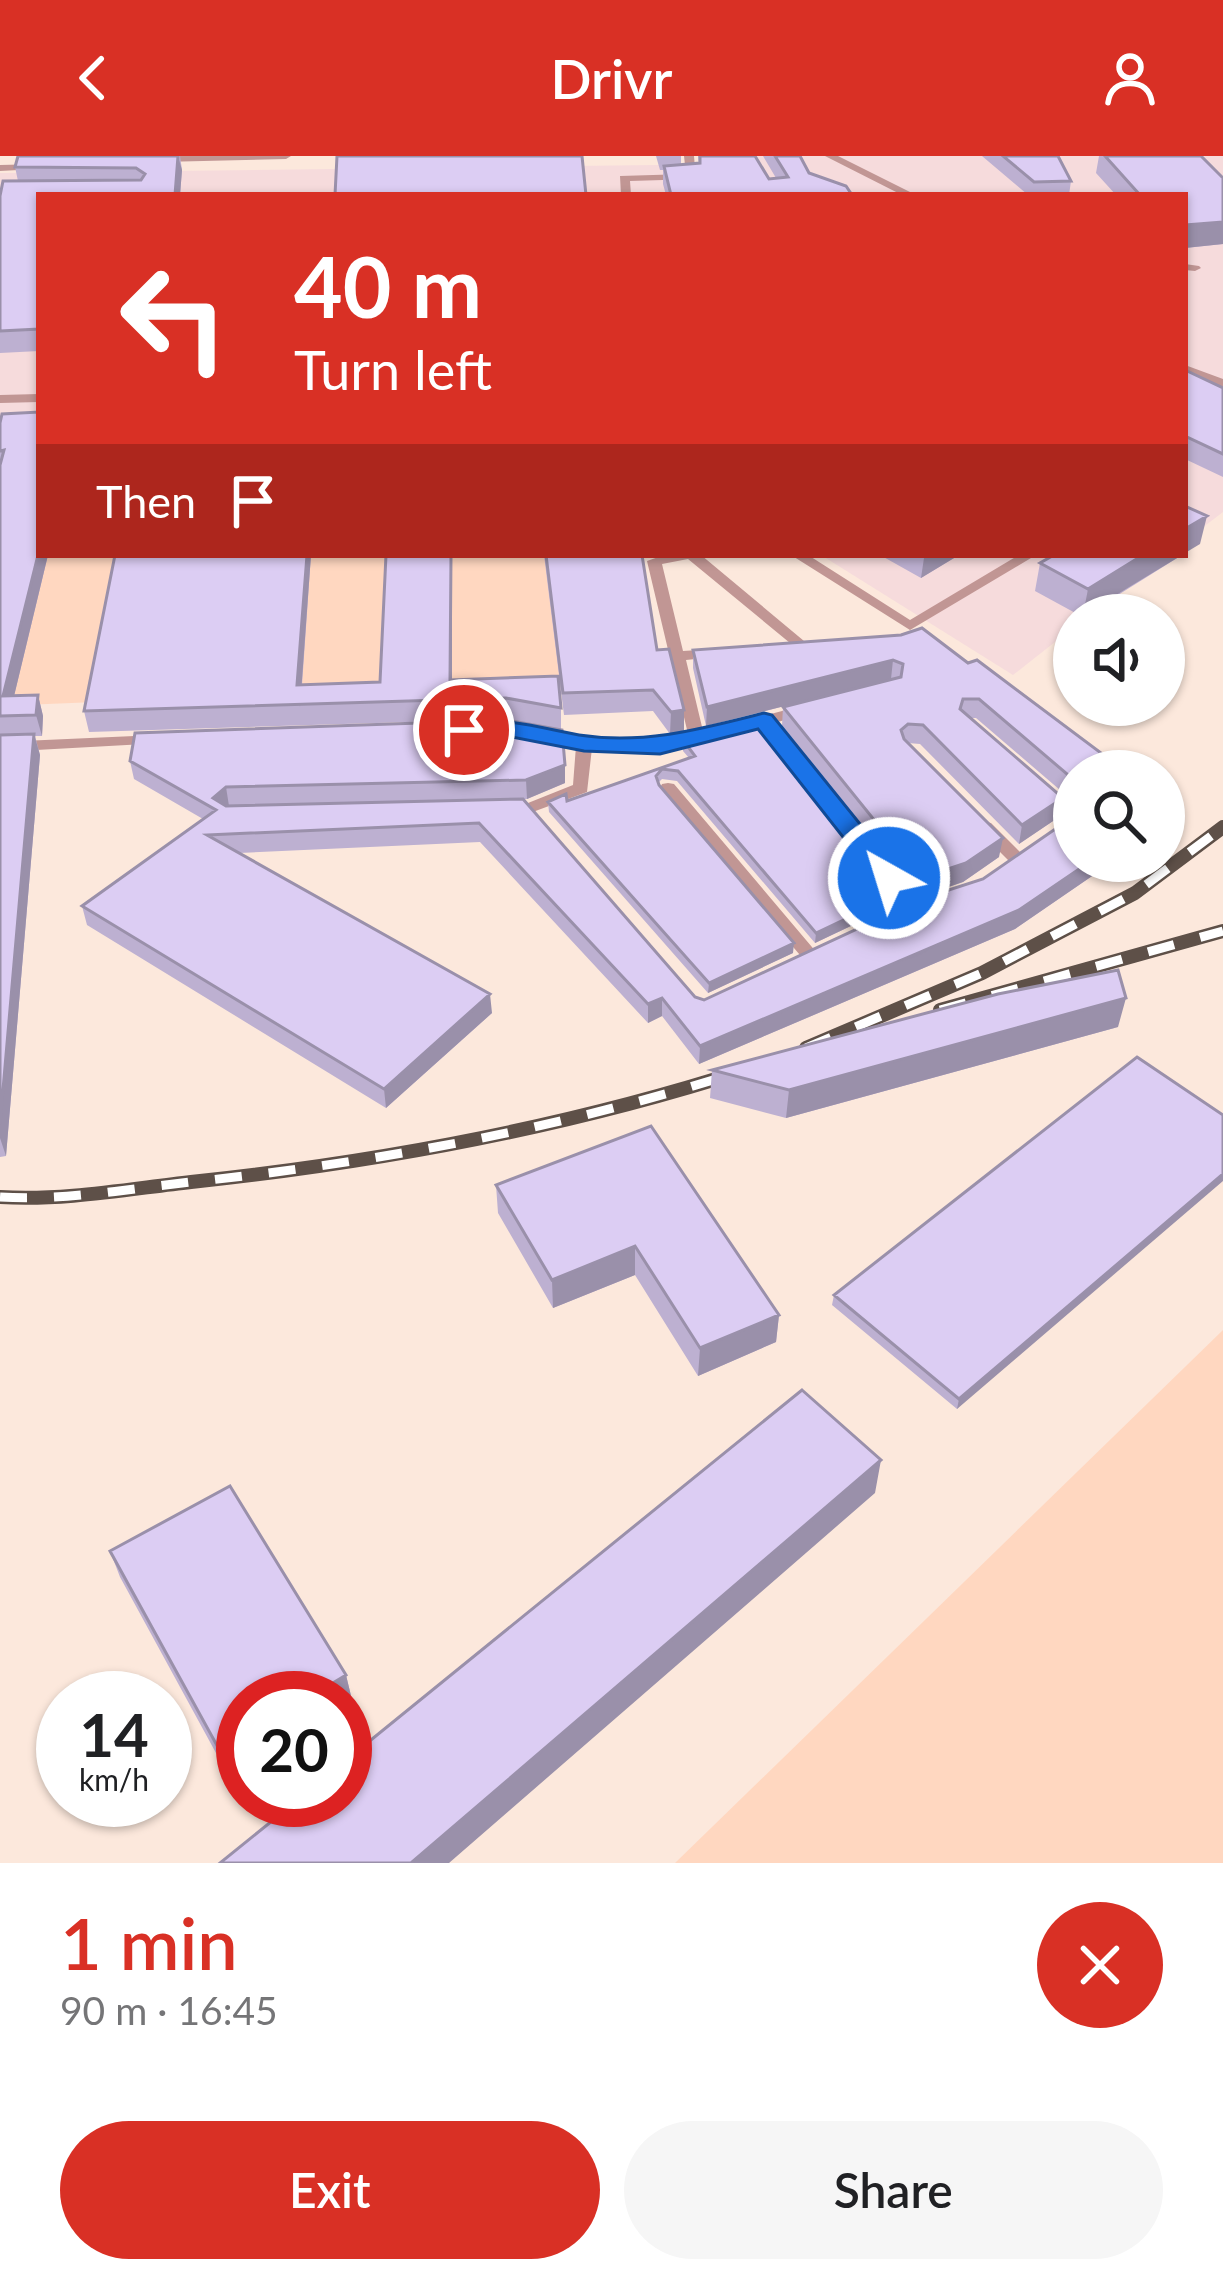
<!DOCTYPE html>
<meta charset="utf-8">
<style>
body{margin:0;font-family:Lato,sans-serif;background:#f6f6f6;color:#202124;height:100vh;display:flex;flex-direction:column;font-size:45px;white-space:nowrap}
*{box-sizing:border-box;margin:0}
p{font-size:39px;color:#757577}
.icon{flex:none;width:66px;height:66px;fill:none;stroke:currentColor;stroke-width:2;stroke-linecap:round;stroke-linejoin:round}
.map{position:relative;height:1707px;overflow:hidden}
.drawer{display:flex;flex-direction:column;background:#fff;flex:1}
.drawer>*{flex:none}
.guide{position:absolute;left:36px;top:36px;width:1152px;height:366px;border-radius:0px;box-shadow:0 3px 9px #0004;background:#d93025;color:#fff;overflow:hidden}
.tools{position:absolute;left:1053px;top:438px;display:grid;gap:24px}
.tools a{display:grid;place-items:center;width:132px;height:132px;border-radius:50%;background:#fff;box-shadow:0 3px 9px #0004;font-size:60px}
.speed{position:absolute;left:36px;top:1515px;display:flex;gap:24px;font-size:60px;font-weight:700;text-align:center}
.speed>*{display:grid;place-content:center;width:156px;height:156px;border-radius:50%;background:#fff;box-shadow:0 3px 9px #0004;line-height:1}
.speed small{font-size:30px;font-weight:400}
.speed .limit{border:18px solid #d22;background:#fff;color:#111}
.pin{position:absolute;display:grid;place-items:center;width:102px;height:102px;color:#fff;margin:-51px;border:6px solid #fff;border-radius:50%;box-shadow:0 3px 12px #0007}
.me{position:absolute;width:132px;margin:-66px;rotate:321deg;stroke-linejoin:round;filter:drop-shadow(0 0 9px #0008)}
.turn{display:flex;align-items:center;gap:42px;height:252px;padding:0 60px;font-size:54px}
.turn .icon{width:156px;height:156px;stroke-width:2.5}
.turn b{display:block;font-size:84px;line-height:102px}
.then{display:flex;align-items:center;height:114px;padding:0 60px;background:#0003;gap:24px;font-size:45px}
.round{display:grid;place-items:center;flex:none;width:126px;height:126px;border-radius:63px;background:#f6f6f6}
.head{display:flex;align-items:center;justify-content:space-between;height:204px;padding:0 60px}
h1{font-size:72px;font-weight:600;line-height:90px;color:#d93025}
.primary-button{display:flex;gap:24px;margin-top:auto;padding:24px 60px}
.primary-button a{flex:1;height:138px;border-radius:72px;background:#d93025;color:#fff;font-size:48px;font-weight:600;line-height:138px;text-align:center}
.primary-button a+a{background:#f6f6f6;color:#202124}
header{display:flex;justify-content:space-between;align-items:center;height:156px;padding:0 60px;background:#d93025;color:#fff;font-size:54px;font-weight:600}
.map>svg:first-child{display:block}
.commercial{fill:#f6dbdc}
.built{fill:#ffd7c0}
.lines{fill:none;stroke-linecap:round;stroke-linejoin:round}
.lane{fill:#c19694;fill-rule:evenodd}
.rail-casing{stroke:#5e5048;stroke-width:14}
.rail{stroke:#fff;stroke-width:9;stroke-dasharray:27;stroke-linecap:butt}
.wall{fill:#bdb0d1}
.shaded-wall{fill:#9a90aa}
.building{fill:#dccdf3;stroke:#9a90aa;stroke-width:3}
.route{fill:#1a73e8;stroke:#114b97;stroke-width:3}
</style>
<header><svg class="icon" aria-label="back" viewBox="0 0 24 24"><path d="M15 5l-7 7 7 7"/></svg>Drivr<svg class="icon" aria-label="person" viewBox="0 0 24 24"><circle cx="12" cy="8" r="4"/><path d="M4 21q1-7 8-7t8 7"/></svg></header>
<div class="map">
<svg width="1223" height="1707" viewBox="0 0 1223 1707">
<rect width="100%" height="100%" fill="#fce8dc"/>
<path class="commercial" d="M747 0H1223V356L1185 385V39H39V345L0 347V17L741 8Z
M821 399H1167L1090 459H1074V471L1013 519Z"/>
<path class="built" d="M0 356 39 399H603L621 524 0 550Z
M1223 1174V1707H675Z"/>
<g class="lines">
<path class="lane" d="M291 0 286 3 161 6 156 3 160 0Z
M684 0H694L696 23 630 25 631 39H621L620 20 686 18Z
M825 0H838L916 39H902Z
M41 8V12L37 13 0 15V9Z
M1185 108 1199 110 1201 112 1195 115 1185 114Z
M1185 209 1223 223V231L1185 217Z
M39 238V246L0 247V239Z
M664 399H701L810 490 803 494H785L783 491 790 487 688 403 662 408 683 495 714 493 721 497 714 501 686 504 703 575 712 576 714 579 712 582 645 593 592 592 587 636 530 657H502L500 653 502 649 528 647 573 629 576 590 538 583 536 580 538 577 625 584 688 578 647 405Z
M791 399H808L910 464 1019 399H1036L910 474Z
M805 549 810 551 813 554 810 557 774 567 919 749 922 753 919 757H907L761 570 738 576 730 571 733 568Z
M157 579 163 581 165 584 163 587 0 596V586Z
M668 627 674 628 817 797 820 801 817 805H805L662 636 660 632 662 628Z
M1046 630 1074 650V664L1068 663 1040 639 1038 635Z
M985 666 991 667 1025 701 1027 705 1025 709H1013L979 675 977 671 979 667Z"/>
<g class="rail-casing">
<path id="rail" d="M940 854 1223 775
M806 892 982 817 1135 737 1223 671
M0 1041C63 1045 128 1033 191 1026 380 1006 564 972 745 914"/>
</g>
<use href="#rail" class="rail"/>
</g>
<path class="wall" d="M18 0H180L182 14 180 39H39V195L0 197V40L18 25 15 11Z
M656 0H681V9L699 8 698 0H755L769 23 776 22 763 0H800L809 17 852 39H666L663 28V14H660Z
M982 0H1058L1071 25 1069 39H1028Z
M1099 0H1201L1223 22V88L1185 92V39H1116L1096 17Z
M1185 214 1223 232V321L1185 303Z
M0 267 48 399 14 540 38 539 43 560 42 580H35L40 599 6 1000 0 1001Z
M311 399 302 529 452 524 561 552V574L507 563 89 576 84 555Z
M544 399H642L657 494 684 575 670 578 653 555 564 559Z
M880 399H959L921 422Z
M1182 399 1086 459H1079L1035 435 1040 407Z
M693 494 968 507 1074 615V646L976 562H970L1059 661 1019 688 920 588 908 587 999 701 963 726 919 741 782 570 783 551 892 523 706 570 693 512Z
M683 584 896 739 895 749 815 787 677 625 662 623 658 627 793 797 708 837 549 656 548 646 567 645 689 602 683 595Z
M130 605 565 609V627L527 643 229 650 523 643 695 841 704 844 1074 705H1114L1015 773 699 908 662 860 648 867 480 686 239 697 492 857 386 952 87 769 82 750 203 663 134 623Z
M1118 871 786 962 710 942 712 914Z
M1223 959 957 1253 832 1149 834 1139Z
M651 970 779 1159 776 1186 698 1220 635 1119 553 1152 498 1057 496 1029Z
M110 1395 346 1519 352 1544 243 1542V1610L228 1619 120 1421Z"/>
<path class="shaded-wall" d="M178 0 182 14 180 39H175Z
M1223 66V88L1185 92V69Z
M1207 360 1200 388 1185 397V373Z
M39 395V399H48L9 561 3 540Z
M307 399H311L300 551 297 529Z
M451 399H452V545L450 524Z
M930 399H959L921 422 924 402Z
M1143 399H1182L1083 459 1088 433Z
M893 504 891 523 706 570 707 551Z
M38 539 43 560 42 580 36 559Z
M684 554V575L670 578 671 556Z
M34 578 40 599 6 1000 0 982V968Z
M565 609V627L527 643 526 624Z
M226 631 229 650 217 660 213 642Z
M1063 642 1059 661 1019 688 1022 669Z
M1172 650 1167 669 1164 671V655Z
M1003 682 999 701 963 726 919 741 921 722Z
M1091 705H1114L1015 773 699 908 700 890Z
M896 739 895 749 815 787 816 777Z
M794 787 793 797 708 837 709 827Z
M490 838 492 857 386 952 384 933Z
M662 842V860L648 867V848Z
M1126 842 1118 871 786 962 789 934Z
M1223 1018V1025L957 1253 959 1243Z
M635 1090V1119L553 1152 552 1124Z
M779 1159 776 1186 698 1220 700 1192Z
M881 1304 875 1337 449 1707H411Z
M346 1519 352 1544 345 1548V1542H308Z
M243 1581V1610L228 1619 220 1595Z"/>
<path class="building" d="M18 0H178L175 39H39V173L0 175V40L3 25 141 24 145 18 136 12 15 11Z
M337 0H582L586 39H335Z
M700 0H755L769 23 788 21 775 0H800L809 17 846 30 852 39H671L664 10 700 7Z
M1003 0H1058L1071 25 1034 26Z
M1105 0H1201L1223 22V66L1185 69V39H1140Z
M1185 214 1223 232V298L1185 280Z
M39 256V395L3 540 38 539 36 559 0 560V309L4 294 0 295V267L2 258Z
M1185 350 1207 360 1185 373Z
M115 399H307L297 529 380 526 386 399H451L450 524 558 520 561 552 506 542 84 555Z
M546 399H642L657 494 669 493 684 554 671 556 653 534 563 537Z
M1054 399H1143L1088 433 1040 407Z
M922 472 968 507 977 504 1125 615H1074V624L979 543H963L960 553 1063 642 1022 669 923 569 908 568 901 574 904 583 1003 682 966 707 921 722 783 551 901 521 903 508 893 504 707 551 693 494 901 479Z
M506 564 562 574 565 609 526 624 226 631 213 642 226 650 523 643 695 841 704 844 924 742 983 723 1074 660V705H1091L1019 754 700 890 662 842 648 848 479 667 207 679 490 838 384 933 82 750 216 654 130 605 135 577Z
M760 565 896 739 816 777 678 615 662 613 656 620 659 629 794 787 709 827 548 646 566 638 567 645 695 600 683 584Z
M34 578 0 968V579Z
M1164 644 1172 650 1164 655Z
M1118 814 1126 842 789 934 712 914 998 838Z
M1137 901 1223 959V1018L959 1243 834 1139Z
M651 970 779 1159 700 1192 635 1090 552 1124 496 1029Z
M802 1234 881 1304 411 1707H220L298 1644H345V1605Z
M230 1330 346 1519 308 1542H243V1581L220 1595 110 1395Z"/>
<path class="route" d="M764 557 772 559 898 715 901 722 898 728H880L758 573 660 598 584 595 507 580 464 582 452 574C476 552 548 574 579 579 644 589 701 573 764 557Z"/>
</svg>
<div class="tools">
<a><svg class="icon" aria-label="sound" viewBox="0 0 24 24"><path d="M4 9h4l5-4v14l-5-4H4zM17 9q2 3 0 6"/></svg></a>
<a><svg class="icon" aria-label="search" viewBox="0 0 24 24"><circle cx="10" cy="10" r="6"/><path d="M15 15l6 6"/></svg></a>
</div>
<div class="speed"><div>14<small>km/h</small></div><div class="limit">20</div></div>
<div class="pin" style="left:464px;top:574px;background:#d93025"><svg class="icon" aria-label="arrive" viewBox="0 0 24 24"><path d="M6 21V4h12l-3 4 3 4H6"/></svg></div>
<svg class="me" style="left:889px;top:722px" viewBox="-20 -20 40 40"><circle r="17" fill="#1a73e8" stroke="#fff" stroke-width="3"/><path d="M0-11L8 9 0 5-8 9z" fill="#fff"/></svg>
<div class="guide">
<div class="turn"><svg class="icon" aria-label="left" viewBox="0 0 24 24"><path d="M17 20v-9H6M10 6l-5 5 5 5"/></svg><div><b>40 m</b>Turn left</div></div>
<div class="then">Then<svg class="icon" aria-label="arrive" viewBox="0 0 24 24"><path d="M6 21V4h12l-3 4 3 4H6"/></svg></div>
</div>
</div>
<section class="drawer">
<div class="head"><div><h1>1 min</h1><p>90 m · 16:45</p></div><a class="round" style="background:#d93025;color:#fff"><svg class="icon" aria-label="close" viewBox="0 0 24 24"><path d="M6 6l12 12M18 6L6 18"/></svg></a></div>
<div class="primary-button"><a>Exit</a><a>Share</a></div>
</section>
